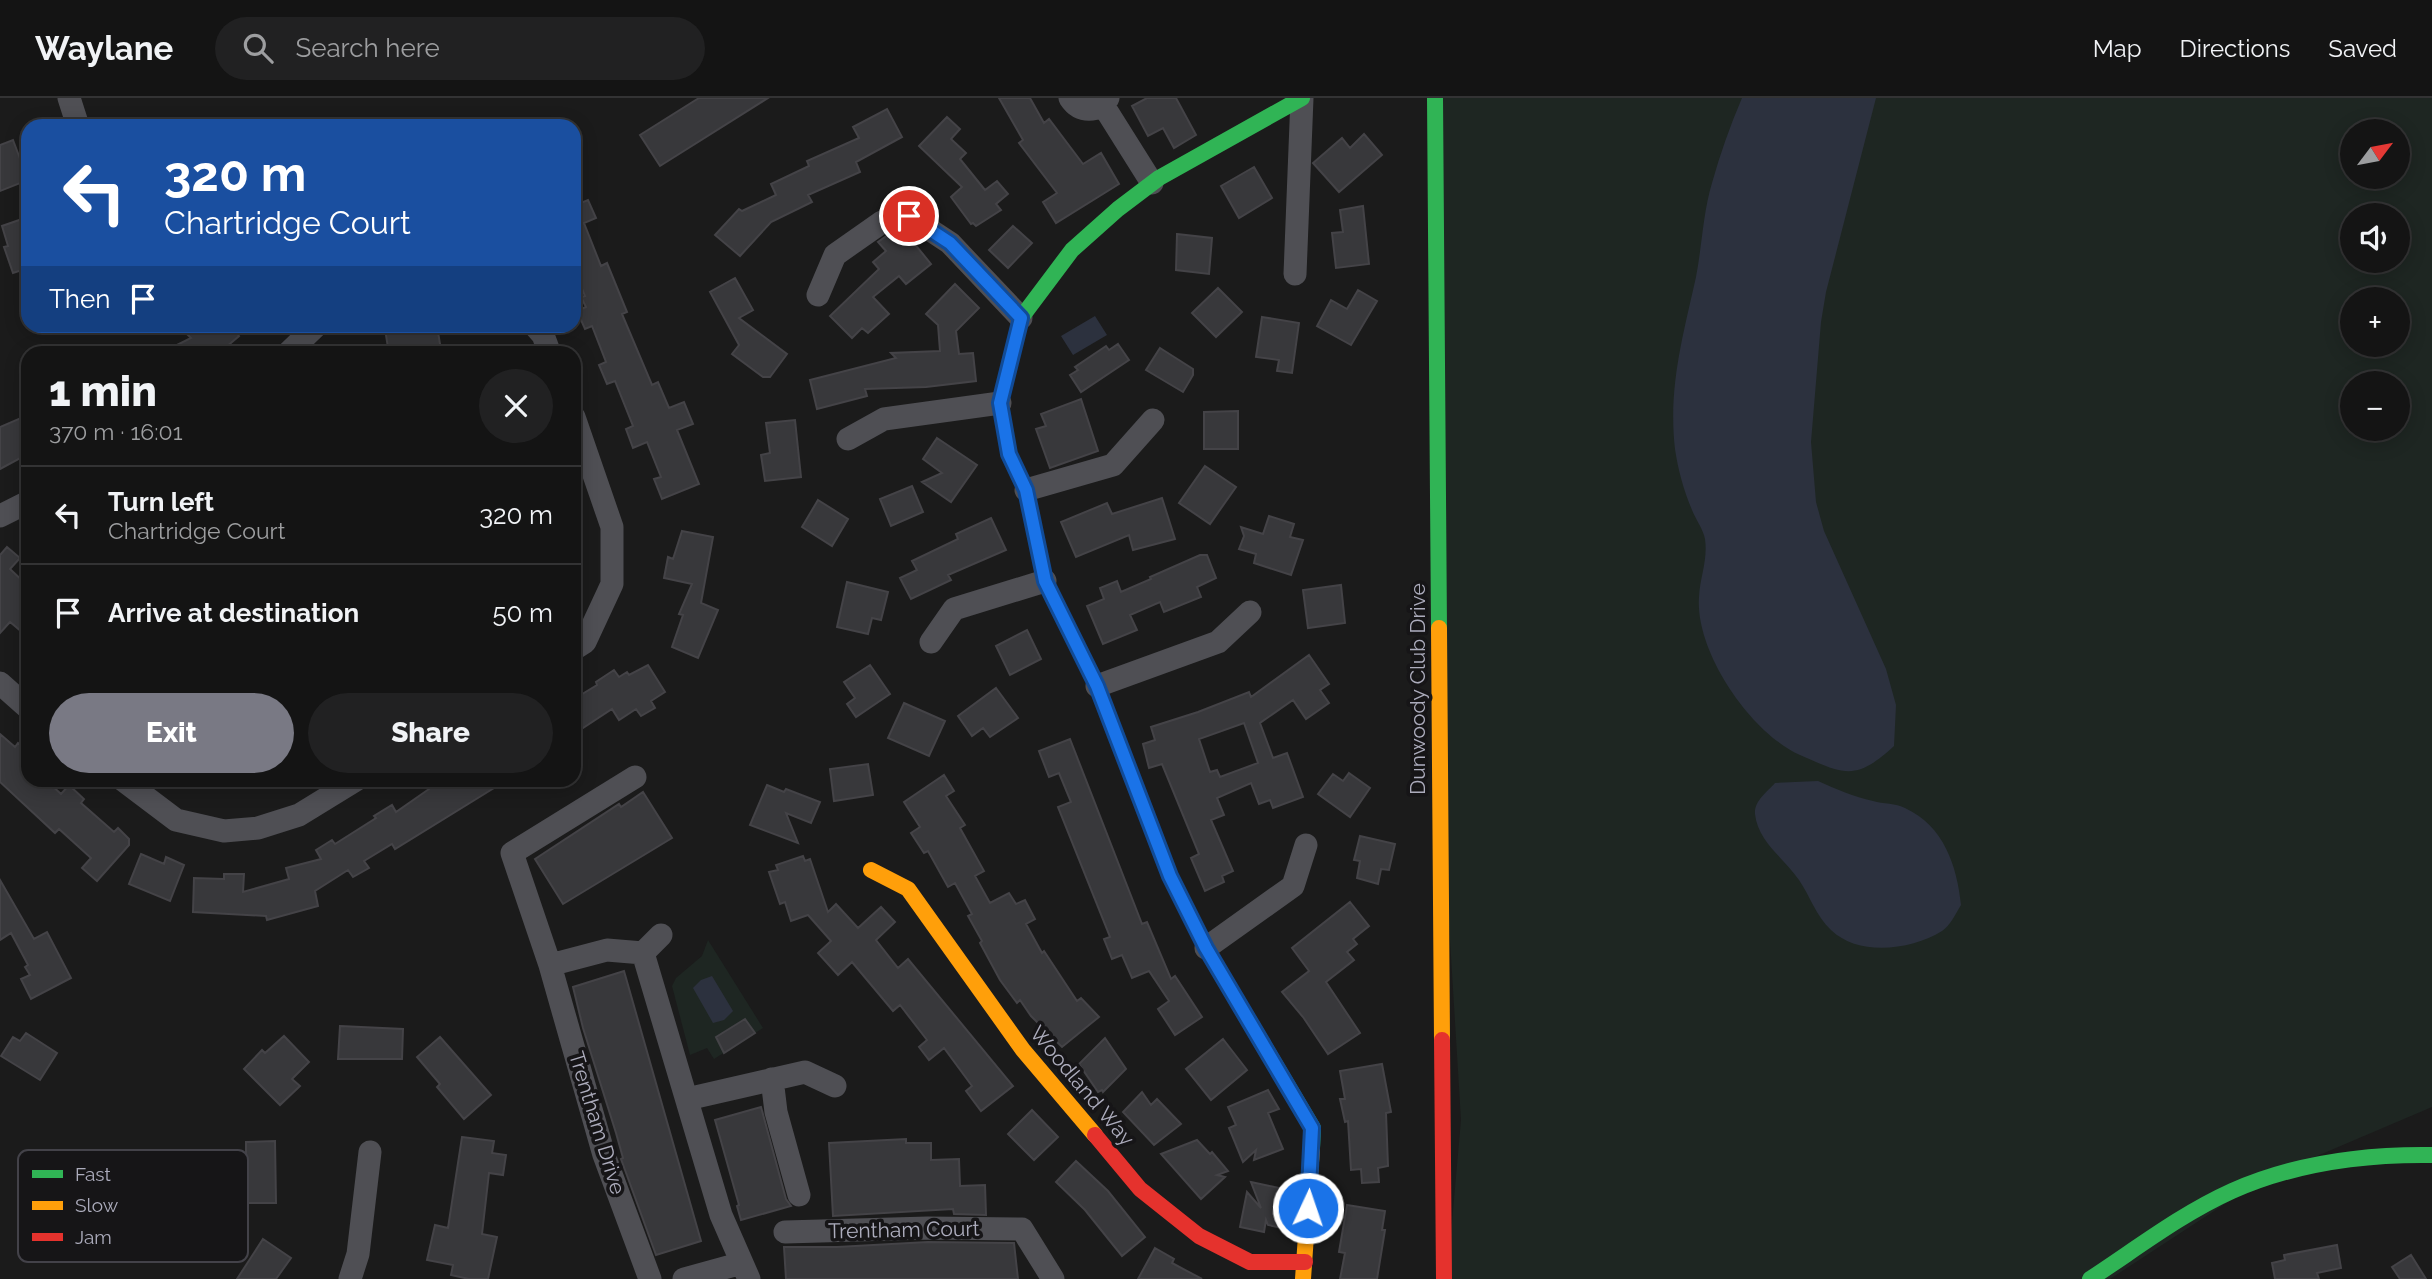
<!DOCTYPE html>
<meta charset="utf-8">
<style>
body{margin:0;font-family:Raleway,sans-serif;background:#212122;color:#f1f3f6;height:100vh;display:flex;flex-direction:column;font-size:26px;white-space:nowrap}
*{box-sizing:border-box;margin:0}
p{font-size:23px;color:#9d9ea0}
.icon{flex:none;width:38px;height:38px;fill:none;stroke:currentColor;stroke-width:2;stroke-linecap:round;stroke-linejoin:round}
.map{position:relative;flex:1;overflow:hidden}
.panel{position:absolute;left:21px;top:248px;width:560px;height:441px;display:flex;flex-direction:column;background:#141414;border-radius:21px;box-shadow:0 4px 18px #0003,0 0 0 2px #333334}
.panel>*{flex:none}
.top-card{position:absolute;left:21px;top:21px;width:560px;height:214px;border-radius:21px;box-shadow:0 4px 18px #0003,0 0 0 2px #333334;background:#1a4fa0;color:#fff;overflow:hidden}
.needle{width:46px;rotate:58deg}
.tools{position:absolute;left:2340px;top:21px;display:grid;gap:14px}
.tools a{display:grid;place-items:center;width:70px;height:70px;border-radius:50%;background:#141414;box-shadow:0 4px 18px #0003,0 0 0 2px #333334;font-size:35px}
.pin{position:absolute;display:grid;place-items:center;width:60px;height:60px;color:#fff;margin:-30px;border:4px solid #fff;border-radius:50%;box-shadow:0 2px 7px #0007}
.me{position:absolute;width:77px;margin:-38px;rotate:3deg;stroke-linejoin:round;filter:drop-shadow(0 0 5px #0008)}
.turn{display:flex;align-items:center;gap:24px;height:147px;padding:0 28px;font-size:32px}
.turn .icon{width:91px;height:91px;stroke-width:2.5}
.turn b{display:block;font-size:49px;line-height:60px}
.then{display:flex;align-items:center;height:66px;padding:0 28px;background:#0003;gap:14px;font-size:26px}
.round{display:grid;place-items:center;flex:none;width:74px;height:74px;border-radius:37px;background:#212122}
.summary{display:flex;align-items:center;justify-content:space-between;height:119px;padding:0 28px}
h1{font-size:42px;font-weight:800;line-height:52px}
.action{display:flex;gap:14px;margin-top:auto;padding:14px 28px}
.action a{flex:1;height:80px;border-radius:42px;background:#797984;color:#fff;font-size:28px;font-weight:800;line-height:80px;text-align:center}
.action a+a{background:#212122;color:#f1f3f6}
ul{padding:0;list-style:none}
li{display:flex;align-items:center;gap:21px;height:98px;padding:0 28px;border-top:2px solid #333334}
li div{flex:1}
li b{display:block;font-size:26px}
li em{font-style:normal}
header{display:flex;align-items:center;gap:42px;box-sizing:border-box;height:98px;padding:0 35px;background:#141414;border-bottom:2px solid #333334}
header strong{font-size:33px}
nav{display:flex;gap:38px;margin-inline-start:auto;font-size:24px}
.search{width:490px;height:63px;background:#212122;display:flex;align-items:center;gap:18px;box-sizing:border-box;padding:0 24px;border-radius:38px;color:#9d9ea0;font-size:26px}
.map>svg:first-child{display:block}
.green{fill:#1e2622;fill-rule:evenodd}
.water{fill:#2c313e}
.building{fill:#38383b;stroke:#444347;stroke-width:2;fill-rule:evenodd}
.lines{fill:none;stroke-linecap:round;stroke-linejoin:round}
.street{stroke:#4f4f54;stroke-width:23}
.fast{stroke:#30b455;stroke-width:16}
.slow{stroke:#ff9f0a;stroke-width:16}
.jam{stroke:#e5322d;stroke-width:16}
.route-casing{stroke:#114b97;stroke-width:18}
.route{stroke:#1a73e8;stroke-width:12}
.labels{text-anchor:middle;stroke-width:7;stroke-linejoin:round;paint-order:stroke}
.street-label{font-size:21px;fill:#acacbc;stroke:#161517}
.key{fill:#161517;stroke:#434249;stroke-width:2}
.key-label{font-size:19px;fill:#acacbc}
</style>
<header>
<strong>Waylane</strong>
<div class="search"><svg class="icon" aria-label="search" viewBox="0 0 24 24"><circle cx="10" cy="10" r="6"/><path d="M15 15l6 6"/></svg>Search here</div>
<nav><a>Map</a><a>Directions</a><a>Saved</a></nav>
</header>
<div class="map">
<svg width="2432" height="1181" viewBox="0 0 2432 1181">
<rect width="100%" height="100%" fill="#1b1b1b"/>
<path class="green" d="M1435 0H2432V1009L2263 1081 2110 1181H1447L1461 1022 1439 662ZM2352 33H2398V79H2352ZM2352 117H2398V163H2352ZM2352 201H2398V247H2352ZM2352 285H2398V331H2352Z
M708 842 763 930 714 961 707 950 690 957 672 888 676 880 702 858Z"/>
<path class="water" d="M1742 0H1876L1826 194 1821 224 1811 344 1816 404 1824 433 1886 571 1896 607 1894 648C1856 683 1845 677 1800 657 1751 635 1695 554 1699 499 1700 479 1708 462 1705 441 1703 431 1696 422 1692 412 1684 393 1678 372 1675 351 1668 289 1683 238 1696 179 1702 148 1703 115 1712 85 1720 56 1730 28 1742 0Z
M1095 218 1107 237 1073 257 1061 238Z
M1818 683C1836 691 1854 699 1873 703 1883 706 1896 705 1905 710 1944 728 1957 768 1961 807 1956 815 1950 828 1942 833 1911 852 1859 859 1831 832 1816 818 1810 798 1799 782 1784 760 1758 744 1755 716 1754 703 1767 694 1775 685Z
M712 878 733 913 724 922 713 925 693 890 701 882Z"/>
<path class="building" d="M699 0H768L660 68 640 37Z
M999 0H1030L1044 25 1049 21 1083 66 1101 55 1119 86 1056 125 1043 104 1057 95 1019 45 1023 42Z
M1147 0H1176L1196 37 1174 50 1163 30 1148 38 1132 8Z
M887 11 902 39 856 64 860 74 808 97 812 104 771 124 740 158 715 137 739 111 742 113 776 97 771 86 809 68 807 63 859 40 853 29Z
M947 19 960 31 951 41 966 55 960 61 985 92 997 83 1008 96 996 106 1001 112 976 128 973 125 971 126 951 99 962 89 919 48Z
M1364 36 1382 57 1339 94 1313 65 1342 40 1350 50Z
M13 42 28 82 0 93V47Z
M1254 69 1272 100 1239 120 1221 88Z
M574 102 576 107 588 102 596 120 584 125 601 168 607 165 627 214 622 216 652 287 658 284 669 310 684 304 693 326 677 332 699 386 662 401 654 381 661 379 647 344 633 350 626 331 633 328 615 283 607 286 599 267 606 264 592 228 585 231 577 213 586 209 581 199 585 198 574 171Z
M1363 108 1369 166 1336 170 1332 135 1343 134 1340 112Z
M28 119V170L13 175 4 149 8 148 2 128Z
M1013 128 1032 145 1008 170 989 152Z
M898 135 905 143 909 139 931 166 906 186 899 178 873 199 889 216 868 235 862 230 852 240 830 218 879 171 873 164 886 153 878 144 888 137Z
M1177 136 1212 140 1209 176 1176 172Z
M735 180 753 212 739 220 787 256 770 279H763L732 256 739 247 710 194Z
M955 186 979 210 956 233 959 256 973 255 976 283 926 289 865 291 867 298 817 311 810 282 896 260 891 255 940 253 938 227 926 216Z
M1218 190 1242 214 1216 239 1192 215Z
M1358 192 1377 203 1351 247 1317 228 1331 202 1347 211Z
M1262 219 1299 225 1292 275 1277 273 1279 262 1256 259Z
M198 228H231L239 238 218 256H159L191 240 187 236Z
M396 228H437L441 252 423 256H389L385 231 396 230Z
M1118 246 1129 262 1081 294 1070 277 1078 272 1075 269 1106 248 1109 252Z
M1160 250 1193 271V277L1183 294 1146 272Z
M1081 301 1098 353 1050 370 1036 331 1046 328 1041 316Z
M1238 313V351H1204V314Z
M28 317V356L0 371V329Z
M795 322 801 379 765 383 761 357 770 355 766 325Z
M937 340 977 367 951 404 922 384 942 375 923 361Z
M1205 368 1236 389 1210 426 1179 405Z
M912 388 923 414 891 428 880 401Z
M1162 400 1175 441 1133 452 1129 437 1076 459 1061 424 1107 405 1112 416Z
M818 402 848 421 832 448 802 429Z
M1269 418 1294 426 1290 439 1303 442 1291 477 1254 465 1256 456 1239 451 1244 438 1241 429 1263 436Z
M991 420 1006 452 948 477 951 482 911 501 900 480 917 472 912 463 958 441 956 436Z
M682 433 713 439 701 505 718 512 698 560 672 549 683 517 679 516 692 486 664 480 668 459 673 461Z
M7 449 20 460 10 471 28 488V539L10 524 0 535V457Z
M1200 457H1207L1216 480 1197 489 1201 499 1164 514 1160 504 1130 517 1137 532 1103 546 1087 508 1104 501 1100 490 1117 483 1121 494 1151 481 1150 479Z
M847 484 888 494 881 522 872 520 868 536 837 529Z
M1341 487 1345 525 1308 530 1303 492Z
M1027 532 1041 561 1010 577 996 548Z
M1309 557 1329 586 1320 592 1329 605 1306 621 1293 602 1260 625 1273 660 1287 655 1303 699 1273 710 1270 702 1259 706 1251 685 1217 700 1224 717 1211 722 1233 773 1222 778 1224 784 1205 793 1191 760 1199 756 1162 666 1149 670 1143 646 1155 642 1151 629 1198 614 1249 594 1251 599ZM1244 625 1258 665 1220 679 1217 672 1210 674 1199 641Z
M648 567 665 594 651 603 655 610 641 618 636 611 619 622 612 611 574 636V601L597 587 596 584 614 572 619 579 627 574 629 577Z
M870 567 890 596 856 619 847 606 855 600 844 584Z
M996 590 1018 620 990 639 983 630 972 638 958 618Z
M904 605 945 623 929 658 888 640Z
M0 636 15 649 18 645 28 654V682H46L61 696 69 687 84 701 81 705 114 734 118 730 129 741V747L97 783 82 770 91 760 59 731 55 735 0 684Z
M1070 641 1142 826 1147 824 1171 881 1175 878 1202 919 1175 937 1158 911 1169 903 1149 873 1132 880 1122 857 1112 861 1104 841 1110 839 1058 709 1071 704 1059 675 1049 679 1039 653Z
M868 666 873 697 834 703 830 671Z
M1349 675 1370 690 1350 719 1318 696 1333 676 1343 683Z
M944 677 954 693 946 698 965 727 960 730 984 773 975 778 990 805 1009 795 1016 806 1025 802 1035 821 1026 826 1042 855 1044 853 1077 903 1081 900 1099 919 1062 949 1031 918 1020 902 1017 905 1000 882 980 845 982 843 968 818 972 816 955 785 948 789 928 753 924 755 911 735 920 729 904 704Z
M424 682H507L395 751 392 746 364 763 369 770 353 779 348 772 315 793 318 808 267 822 266 818 193 814 194 780 224 781V776H244L243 794 289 781 286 770 321 761 316 752 332 742 335 746 376 720 374 718 392 707 396 714 429 691Z
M767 687 784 694 786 691 820 704 811 725 786 715 798 745 750 727Z
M643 694 672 740 563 806 535 761 619 706 621 709Z
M1360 738 1395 746 1389 772 1381 771 1378 786 1357 780 1360 763 1354 762Z
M141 756 164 766 166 759 184 767 170 803 129 786Z
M803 758 805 763 810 761 828 814 836 806 858 830 881 809 895 824 876 842 898 870 908 861 1013 988 981 1013 966 993 972 988 944 950 929 962 919 949 927 942 900 907 893 913 852 864 838 877 818 855 831 843 808 817 791 823 785 804 780 806 769 774 778 772 776 767Z
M0 782 34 841 47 834 71 880 31 901 21 881 30 877 25 869 28 867 11 835 0 842Z
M1350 804 1369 828 1353 841 1357 846 1347 854 1354 862 1326 884 1360 935 1328 956 1303 919 1282 894 1309 873 1292 850Z
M624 873 701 1143 656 1157 621 1061 623 1060 616 1035 583 930 573 889Z
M745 921 755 935 724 955 716 939Z
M340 928 403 931 402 961H338Z
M26 935 57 955 40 982 1 958 13 939 20 943Z
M284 938 309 964 292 981 300 988 280 1007 244 971 262 952 265 955Z
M440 939 491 997 464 1021 437 989 440 986 417 959Z
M1105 940 1126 971 1103 994 1102 992 1098 994 1079 966Z
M1223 941 1247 972 1211 1002 1186 971Z
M1382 966 1391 1014 1386 1015 1388 1068 1378 1070 1379 1084 1362 1085 1361 1071 1351 1072 1348 1023 1345 1024 1340 1001H1345L1340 973Z
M1268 992 1279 1011 1268 1015 1283 1051 1254 1062 1256 1052 1243 1064 1229 1030 1236 1027 1228 1009Z
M1142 994 1151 1007 1157 1001 1181 1026 1154 1047 1123 1014Z
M761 1009 786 1101 791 1108 741 1122 737 1108 739 1107 715 1022Z
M1032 1012 1058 1039 1034 1062 1008 1036Z
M462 1039 494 1043 492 1055 506 1057 503 1077 489 1075 482 1136 497 1139 488 1181H469L451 1177 453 1167 427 1162 435 1127 448 1130Z
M906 1041V1045H931V1062L959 1061 960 1088 985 1087 986 1117 954 1116 953 1111 833 1118 829 1045Z
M1197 1042 1210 1056 1212 1054 1228 1073 1217 1077 1225 1079 1201 1101 1161 1056Z
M275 1043 276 1105H246V1044Z
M1076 1063 1108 1093 1145 1139 1122 1158 1085 1112 1056 1084Z
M1251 1084 1284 1091V1096L1289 1097 1287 1131 1268 1127 1266 1122 1264 1134 1240 1129 1247 1094 1261 1110Z
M1347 1107 1385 1113 1382 1132H1385L1377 1181H1340L1345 1155 1339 1154Z
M263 1141 291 1160 276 1181H237Z
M928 1144 1014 1145 1018 1181H786L784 1149H837Z
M2337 1147 2341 1170 2317 1175 2319 1181H2275L2272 1165 2285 1162 2284 1157Z
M1155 1150 1174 1161 1172 1165 1202 1181H1138Z
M2411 1157 2426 1181H2400L2392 1169Z"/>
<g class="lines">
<path class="street" d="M69 0 78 28
M1070 0C1080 15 1098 15 1108 0
M1103 7 1152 85
M1295 176 1302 0
M818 197 835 157 882 124 909 118 950 145 1021 220
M535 228 543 237 550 256
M287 256 316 228
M574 319 612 429V486L585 544 574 551
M848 341 884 321 1000 305
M1026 392 1113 367 1153 322
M0 418 28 404
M931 544 954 511 1045 483
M0 585 28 610
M1097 588 1218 544 1250 514
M635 679 512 755 550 867 607 852 643 855 661 837
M123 682 176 722 224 733 258 730 299 717 356 682
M1206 850 1293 788 1306 747
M643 855 721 1117 749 1181
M550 867 604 1057 650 1181
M772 981 776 1014 799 1097
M687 1001 805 974 835 988
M785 1134 928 1130 1022 1131 1053 1181
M350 1181 358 1156 370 1054
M684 1181 742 1165"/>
<path class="fast" d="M1435 0 1439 530
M1020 379 1009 356 1000 305 1021 220 1072 152 1118 111 1159 80 1302 0
M1132 679 1170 778 1206 850 1313 1030 1312 1050
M2090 1181C2136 1151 2181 1116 2232 1093 2295 1065 2363 1056 2432 1057"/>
<path class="slow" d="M1020 379 1026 392 1045 483 1097 588 1132 679
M1439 530 1442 942
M871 772 908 791 1023 952 1095 1037
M1303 1181 1312 1050"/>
<path class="jam" d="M1442 942 1444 1181
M1095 1037 1140 1091 1199 1138 1250 1164H1305"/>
</g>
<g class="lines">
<g class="route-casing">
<path id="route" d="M909 118 950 145 1021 220 1000 305 1009 356 1026 392 1045 483 1097 588 1170 778 1206 850 1312 1030 1308 1110"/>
</g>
<use href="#route" class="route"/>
</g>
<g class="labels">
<g class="street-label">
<text transform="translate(1418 591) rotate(-90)" y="7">Dunwoody Club Drive</text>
<text transform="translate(1082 988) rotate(50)" y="7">Woodland Way</text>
<text transform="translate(597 1025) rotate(73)" y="7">Trentham Drive</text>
<text transform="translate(904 1132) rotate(-1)" y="7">Trentham Court</text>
</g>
</g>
<rect x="18" y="1052" width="230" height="112" rx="10" class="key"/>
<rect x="32" y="1072" width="31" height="8" fill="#30b455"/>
<rect x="32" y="1103" width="31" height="9" fill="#ff9f0a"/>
<rect x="32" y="1135" width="31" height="8" fill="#e5322d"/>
<g class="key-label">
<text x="75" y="1083">Fast</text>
<text x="75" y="1114">Slow</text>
<text x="75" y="1146">Jam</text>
</g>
</svg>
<div class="tools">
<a><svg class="needle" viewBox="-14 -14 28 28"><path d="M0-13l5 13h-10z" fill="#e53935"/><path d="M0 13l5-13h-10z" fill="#9d9ea0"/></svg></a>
<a><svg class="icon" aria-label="sound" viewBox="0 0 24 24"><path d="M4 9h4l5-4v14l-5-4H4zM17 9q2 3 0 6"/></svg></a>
<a>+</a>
<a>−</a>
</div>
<div class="pin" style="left:909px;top:118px;background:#d93025"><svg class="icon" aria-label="arrive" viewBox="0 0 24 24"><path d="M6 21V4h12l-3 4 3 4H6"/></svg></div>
<svg class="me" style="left:1308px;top:1110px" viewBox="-20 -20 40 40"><circle r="17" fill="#1a73e8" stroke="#fff" stroke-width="3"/><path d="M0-11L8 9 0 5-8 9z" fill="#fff"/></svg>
<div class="top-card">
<div class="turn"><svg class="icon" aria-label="left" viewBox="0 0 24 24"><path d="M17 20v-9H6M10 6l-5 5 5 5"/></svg><div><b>320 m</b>Chartridge Court</div></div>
<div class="then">Then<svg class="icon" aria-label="arrive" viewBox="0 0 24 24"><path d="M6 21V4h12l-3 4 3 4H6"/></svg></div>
</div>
<section class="panel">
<div class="summary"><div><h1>1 min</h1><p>370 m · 16:01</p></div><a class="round"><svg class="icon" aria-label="close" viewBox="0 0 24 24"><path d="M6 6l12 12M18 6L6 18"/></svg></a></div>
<ul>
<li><svg class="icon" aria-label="left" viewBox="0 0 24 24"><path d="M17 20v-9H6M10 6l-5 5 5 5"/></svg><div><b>Turn left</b><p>Chartridge Court</p></div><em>320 m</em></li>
<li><svg class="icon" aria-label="arrive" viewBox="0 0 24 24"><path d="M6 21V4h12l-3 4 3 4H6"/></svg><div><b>Arrive at destination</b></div><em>50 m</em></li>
</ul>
<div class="action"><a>Exit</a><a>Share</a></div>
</section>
</div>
